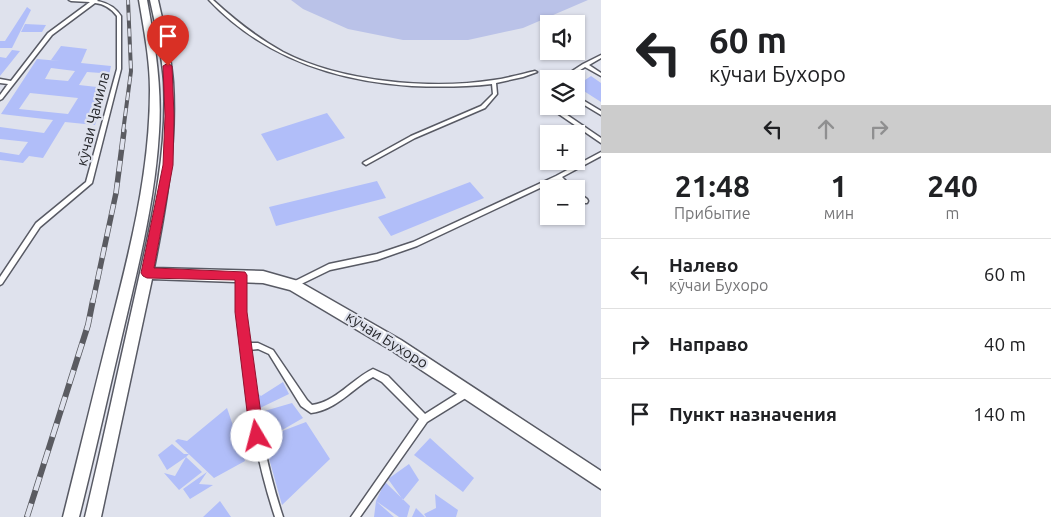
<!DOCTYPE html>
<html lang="ru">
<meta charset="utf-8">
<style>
body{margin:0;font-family:Ubuntu,sans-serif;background:#f6f6f6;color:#202124;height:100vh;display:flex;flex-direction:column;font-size:19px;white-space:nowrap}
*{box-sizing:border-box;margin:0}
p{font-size:16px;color:#757577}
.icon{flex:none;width:28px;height:28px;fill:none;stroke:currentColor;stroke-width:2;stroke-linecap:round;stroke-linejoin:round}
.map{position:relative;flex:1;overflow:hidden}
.side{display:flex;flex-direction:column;background:#fff;width:450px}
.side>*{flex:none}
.hud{background:#fff;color:#202124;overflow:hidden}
.tools{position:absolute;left:540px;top:15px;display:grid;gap:10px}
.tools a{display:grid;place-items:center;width:45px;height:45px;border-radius:0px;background:#fff;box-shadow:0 1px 4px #0004;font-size:25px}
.pin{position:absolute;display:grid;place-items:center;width:42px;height:42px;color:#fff;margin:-51px -21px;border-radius:50% 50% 50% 0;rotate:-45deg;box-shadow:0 0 5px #0007}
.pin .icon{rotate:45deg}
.me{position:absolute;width:55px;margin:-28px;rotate:352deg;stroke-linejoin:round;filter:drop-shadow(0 0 4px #0008)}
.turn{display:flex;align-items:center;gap:18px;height:105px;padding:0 25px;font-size:22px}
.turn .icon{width:65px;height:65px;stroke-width:2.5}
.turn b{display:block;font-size:35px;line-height:42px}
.lanes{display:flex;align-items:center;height:48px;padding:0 25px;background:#0003;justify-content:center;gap:25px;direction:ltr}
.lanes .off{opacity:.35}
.eta{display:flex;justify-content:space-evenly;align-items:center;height:85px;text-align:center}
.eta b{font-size:30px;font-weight:700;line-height:35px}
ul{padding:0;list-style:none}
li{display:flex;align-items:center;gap:15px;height:70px;padding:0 25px;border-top:1px solid #e0e0e0}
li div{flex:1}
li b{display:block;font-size:19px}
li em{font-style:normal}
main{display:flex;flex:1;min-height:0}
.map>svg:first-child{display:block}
.green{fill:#bac2e8}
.building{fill:#b1bef9;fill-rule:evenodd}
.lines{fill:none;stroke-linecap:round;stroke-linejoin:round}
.lane-casing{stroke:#585a64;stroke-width:3}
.street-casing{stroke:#585a64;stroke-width:3}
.lane{fill:#fff;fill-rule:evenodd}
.street{fill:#fff;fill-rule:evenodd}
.rail-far2-casing{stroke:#5a5b61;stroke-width:4}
.rail-far1-casing{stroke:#5a5b61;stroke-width:5.5}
.rail-casing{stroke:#5a5b61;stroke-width:6}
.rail-far2{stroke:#dfe2ed;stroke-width:2.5;stroke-dasharray:8;stroke-linecap:butt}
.rail-far1{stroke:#dfe2ed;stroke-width:4;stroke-dasharray:11;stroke-linecap:butt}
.rail{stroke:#dfe2ed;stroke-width:4.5;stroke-dasharray:14;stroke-linecap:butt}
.route{fill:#e11d48;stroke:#92132f}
.labels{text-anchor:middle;stroke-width:4.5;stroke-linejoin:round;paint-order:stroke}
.street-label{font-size:15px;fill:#26272b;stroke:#dfe2ed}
</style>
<main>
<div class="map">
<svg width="601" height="517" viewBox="0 0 601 517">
<rect width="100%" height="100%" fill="#dfe2ed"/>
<path class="green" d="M291 0H588L523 28 468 40H403L348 29 303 9Z"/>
<path class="building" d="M27 7 31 10 12 48H0V41H5Z
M25 24 46 25 42 32H21Z
M61 46 87 49 81 63 111 66 105 94 95 125 65 122 43 158 29 156 23 163 0 160V152L19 155 28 142 0 139V127L44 133 53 120 1 114 37 59 60 61 51 60ZM51 68 75 71 68 81 45 79ZM87 72 101 73 97 87 79 85ZM30 93 78 98 68 114 19 109Z
M12 50 20 51 0 76V57L6 58Z
M591 76 601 83V102L576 86Z
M327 113 345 138 277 161 261 134Z
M377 181 386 198 276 226 269 207Z
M470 182 484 198 391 236 378 217Z
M283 382 289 394 258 409 256 392 261 396Z
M292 403 303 418 277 433 306 422 330 459 282 505 263 437H266L261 412Z
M227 408 245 461 214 478 175 441 178 439 187 441Z
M430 438 474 478 463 492 414 455Z
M172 444 184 454H189L186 457 202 472 179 490 164 473 175 476 186 457 167 470 158 455Z
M409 464 419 480 403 500 388 479Z
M207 472 199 484 213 485 190 499 183 489Z
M385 482 410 506 407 517H399L376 501 394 517H374L376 501Z
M435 494 458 510 456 517H426L424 514 436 508Z
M220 501 231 517H203Z
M416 508 425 517H412Z"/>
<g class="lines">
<g class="lane-casing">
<path id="lane" d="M69 0H98L97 1C108 3 115 7 121 16V69L92 183 40 227 2 284 0 285V277L36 223 86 182 117 69V16C111 8 104 4 95 3L52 35 2 99 0 100V95L8 84 0 83V79L11 81 48 33 90 2 71 1Z
M209 0H213C236 21 256 37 283 52 341 82 431 90 494 80 508 78 522 74 535 71L537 72 523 77 496 83 497 94 485 108 415 138 366 165 363 163 364 162 411 136 481 106 493 94 492 84C465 87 438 87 412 86 334 81 263 57 209 0Z
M601 55V58L589 65 601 73V76L585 67 566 79H560L583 64Z
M549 88V97L548 100 549 101V106H554L601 138V143L547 106 543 100 547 90Z
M576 96 601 111V115L576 100Z
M601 152V156L562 177 574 189H567L557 180 417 246 377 260 330 270 293 288 291 287 290 285 291 283 329 264 377 254 413 242 556 176Z
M576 191 587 199 588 201 587 203H583L576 197Z
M241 272 243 273 244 275 245 311 248 343H258L273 350 307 400 312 405C336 402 352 379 373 369L388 376 425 414 463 390 466 389 469 390 470 393 469 396 427 422 360 517H351L419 419 382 382 373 377C352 389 336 410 311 413L301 406 269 354 258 349 249 350C256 407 265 463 283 517H275C259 469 250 421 244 371 241 339 237 307 238 275L239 273Z"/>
</g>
<g class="street-casing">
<path id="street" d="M139 0H147C155 44 162 87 159 132 155 203 137 271 121 340 107 399 94 458 79 517H63C78 458 92 399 107 340 128 258 150 176 150 90 150 60 144 30 139 0Z
M150 0H158C164 27 171 54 173 82 177 145 166 207 154 268L263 271 298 281 401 340 601 471V489L391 350 290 290 263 283 152 279 101 517H85C101 451 115 384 130 318 147 240 168 162 164 82 162 54 156 27 150 0Z"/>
</g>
<use href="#lane" class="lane"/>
<use href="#street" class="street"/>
<g class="rail-far2-casing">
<path id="rail-far2" d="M123 132 131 71 128 0"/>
</g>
<g class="rail-far1-casing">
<path id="rail-far1" d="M93 301 116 193 124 131"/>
</g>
<g class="rail-casing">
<path id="rail" d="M27 517 88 325 93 300"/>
</g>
<use href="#rail-far2" class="rail-far2"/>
<use href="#rail-far1" class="rail-far1"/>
<use href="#rail" class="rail"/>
</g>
<path class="route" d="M168 63 172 66 174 116 173 165 154 268 245 272 247 275V312L264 436 262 441 257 443 252 441 250 436 235 312V280L147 278 143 276 141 273 163 165 165 116 163 66Z"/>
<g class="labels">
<g class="street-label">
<text transform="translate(93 119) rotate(-76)" y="5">кӯчаи Ҷамила</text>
<text transform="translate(387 340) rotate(32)" y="5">кӯчаи Бухоро</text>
</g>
</g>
</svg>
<div class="tools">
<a><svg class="icon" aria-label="sound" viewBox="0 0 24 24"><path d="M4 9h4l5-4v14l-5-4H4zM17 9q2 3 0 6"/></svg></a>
<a><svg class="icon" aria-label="layers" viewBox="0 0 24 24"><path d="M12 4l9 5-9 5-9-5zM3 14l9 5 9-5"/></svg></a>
<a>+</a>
<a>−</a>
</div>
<div class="pin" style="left:168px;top:66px;background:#d93025"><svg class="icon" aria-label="arrive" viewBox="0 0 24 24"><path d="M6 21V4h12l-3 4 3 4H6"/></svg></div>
<svg class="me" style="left:257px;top:436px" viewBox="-20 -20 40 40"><circle r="19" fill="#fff"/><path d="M0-13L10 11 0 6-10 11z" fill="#e11d48"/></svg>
</div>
<section class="side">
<div class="hud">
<div class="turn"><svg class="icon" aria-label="left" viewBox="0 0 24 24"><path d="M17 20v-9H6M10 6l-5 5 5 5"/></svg><div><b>60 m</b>кӯчаи Бухоро</div></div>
<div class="lanes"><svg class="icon" aria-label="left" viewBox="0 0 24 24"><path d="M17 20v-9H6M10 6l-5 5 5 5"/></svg><svg class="icon off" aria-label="ahead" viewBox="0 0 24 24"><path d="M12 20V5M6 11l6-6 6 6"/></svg><svg class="icon off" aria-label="right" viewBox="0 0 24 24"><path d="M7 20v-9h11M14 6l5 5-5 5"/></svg></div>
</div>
<div class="eta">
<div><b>21:48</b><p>Прибытие</p></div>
<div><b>1</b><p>мин</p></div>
<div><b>240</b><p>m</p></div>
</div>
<ul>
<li><svg class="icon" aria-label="left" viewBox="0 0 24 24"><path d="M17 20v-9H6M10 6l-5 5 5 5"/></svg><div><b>Налево</b><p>кӯчаи Бухоро</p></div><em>60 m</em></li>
<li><svg class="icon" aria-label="right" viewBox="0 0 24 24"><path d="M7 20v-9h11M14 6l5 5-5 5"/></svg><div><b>Направо</b></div><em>40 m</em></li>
<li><svg class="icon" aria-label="arrive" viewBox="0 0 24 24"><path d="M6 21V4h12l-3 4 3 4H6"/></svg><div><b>Пункт назначения</b></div><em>140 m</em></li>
</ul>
</section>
</main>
